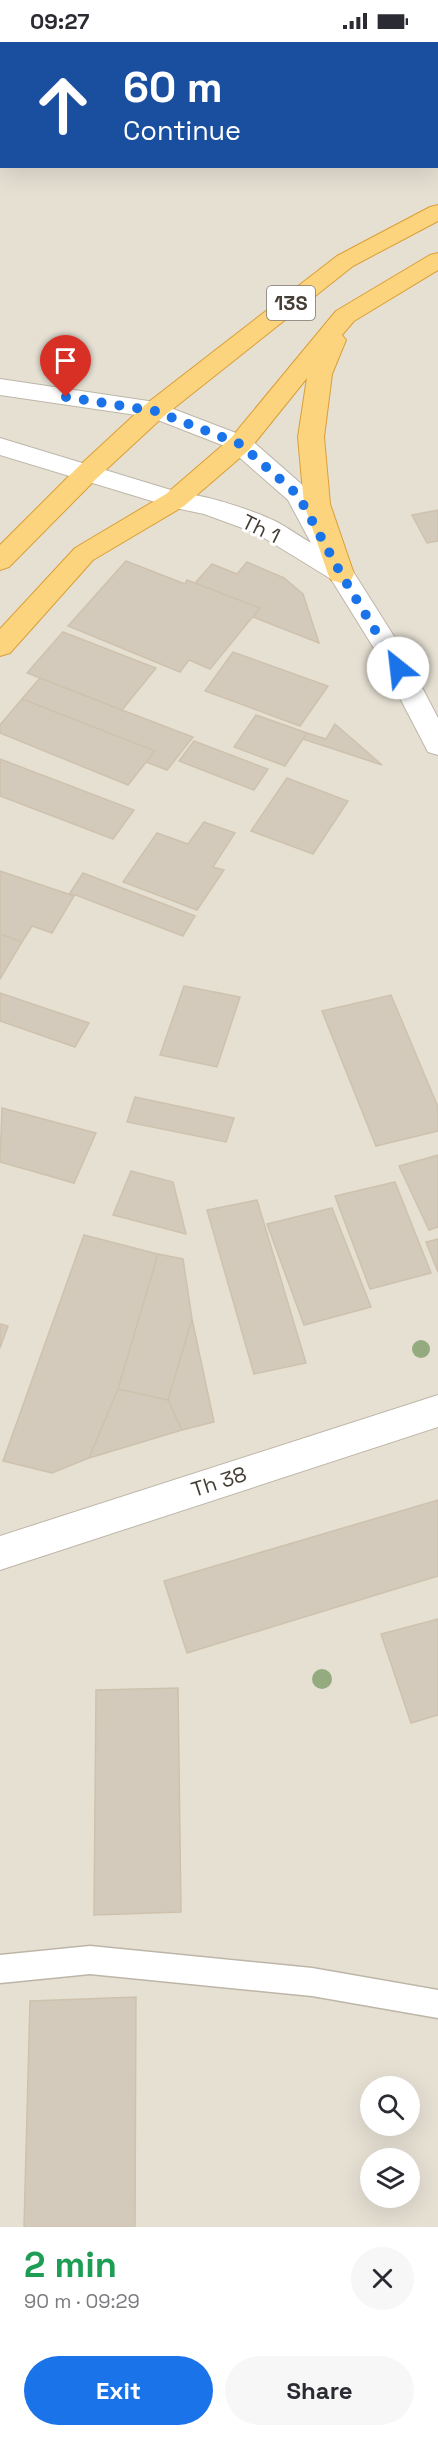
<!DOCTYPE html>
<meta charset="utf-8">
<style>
body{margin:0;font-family:"Space Grotesk",sans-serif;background:#f7f7f7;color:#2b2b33;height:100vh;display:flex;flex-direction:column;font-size:22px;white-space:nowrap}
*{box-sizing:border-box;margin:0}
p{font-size:20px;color:#7c7c81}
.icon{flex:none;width:33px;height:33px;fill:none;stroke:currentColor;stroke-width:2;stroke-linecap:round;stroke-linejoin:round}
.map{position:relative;height:2185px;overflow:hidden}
.drawer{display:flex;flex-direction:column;background:#fff;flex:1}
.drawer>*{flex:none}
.banner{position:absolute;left:0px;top:0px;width:438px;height:126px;box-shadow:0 6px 24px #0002;background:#1a4fa0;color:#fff;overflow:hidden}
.tools{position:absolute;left:360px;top:2034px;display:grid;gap:12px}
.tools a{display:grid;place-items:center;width:60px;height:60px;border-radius:50%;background:#fff;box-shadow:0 6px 24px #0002;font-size:30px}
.pin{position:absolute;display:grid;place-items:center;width:51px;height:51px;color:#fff;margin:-62px -26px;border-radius:50% 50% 50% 0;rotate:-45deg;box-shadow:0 0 6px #0007}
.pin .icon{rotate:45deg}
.me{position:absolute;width:66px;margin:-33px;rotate:331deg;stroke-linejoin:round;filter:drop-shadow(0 0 4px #0008)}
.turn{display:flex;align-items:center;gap:21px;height:126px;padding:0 24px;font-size:27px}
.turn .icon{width:78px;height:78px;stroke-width:2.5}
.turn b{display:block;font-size:42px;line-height:51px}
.round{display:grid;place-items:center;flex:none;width:63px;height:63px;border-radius:32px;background:#f7f7f7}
.head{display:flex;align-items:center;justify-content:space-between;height:102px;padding:0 24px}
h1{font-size:36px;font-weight:600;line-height:45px;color:#1e9e55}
.action{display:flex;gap:12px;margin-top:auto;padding:12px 24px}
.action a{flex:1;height:69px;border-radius:36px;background:#1a73e8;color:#fff;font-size:24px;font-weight:600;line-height:69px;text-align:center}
.action a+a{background:#f7f7f7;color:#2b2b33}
.status{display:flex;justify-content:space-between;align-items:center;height:42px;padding:0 30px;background:#fff;direction:ltr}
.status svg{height:16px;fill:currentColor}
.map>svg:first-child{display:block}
.residential{fill:#e6e0d3;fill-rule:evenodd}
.building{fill:#d4cabb;stroke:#cec2ae;stroke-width:1.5}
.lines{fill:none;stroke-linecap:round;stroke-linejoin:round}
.service-casing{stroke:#bdb6a8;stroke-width:3}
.minor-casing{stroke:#bdb6a8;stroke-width:2}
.tertiary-casing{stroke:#bdb6a8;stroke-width:2}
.trunk-casing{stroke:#da9f37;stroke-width:2}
.service{fill:#fff;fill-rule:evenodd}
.minor{fill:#fff;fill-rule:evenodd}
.tertiary{fill:#fff;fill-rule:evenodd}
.trunk{fill:#fcd47e;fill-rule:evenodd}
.tree{fill:#93ab7e}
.route{stroke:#1a73e8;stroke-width:10;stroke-dasharray:0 18}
.labels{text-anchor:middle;stroke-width:6;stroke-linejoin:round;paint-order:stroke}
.shield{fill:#fff;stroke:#7c7872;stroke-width:1.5}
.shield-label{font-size:20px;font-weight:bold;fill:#443e35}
.street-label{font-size:21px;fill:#443e35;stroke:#fff}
</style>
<div class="status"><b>09:27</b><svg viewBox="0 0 49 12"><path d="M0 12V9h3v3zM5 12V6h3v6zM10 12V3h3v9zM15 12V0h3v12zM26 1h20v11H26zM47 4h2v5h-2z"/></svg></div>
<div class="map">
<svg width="438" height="2185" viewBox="0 0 438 2185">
<rect width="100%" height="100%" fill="#f2eee5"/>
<path class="residential" d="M0 0H438V2185H0V102L1 100 2 124H436V2H2L1 65ZM370 2044H410V2084H370ZM370 2116H410V2156H370Z"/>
<path class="building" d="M344 0H438V6L436 2Z
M438 468V499L427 501 412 473Z
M126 519 185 542 187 538 260 566 210 627 189 618 180 630 68 584Z
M247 520 284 536 303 552 319 601 253 575 260 566 195 541 212 522 237 532Z
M63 590 156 626 122 668 27 631Z
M233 610 328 644 300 684 205 649Z
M40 636 122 668 193 695 167 728 146 720 155 709 22 657Z
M22 657 155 709 128 743 0 691V683Z
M256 673 307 691 285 724 234 705Z
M335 682 382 723 303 697 307 691 326 697Z
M194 699 268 727 254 748 179 719Z
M0 717 134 768 113 797 0 754Z
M287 736 348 759 313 812 251 789Z
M204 780 235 791 213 825 224 828 197 868 123 840 157 791 188 802Z
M0 829 74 854 52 891 32 884 22 900 0 892Z
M83 831 195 874 183 894 70 851Z
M0 892 22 900 0 937Z
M184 944 240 955 217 1025 160 1013Z
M0 951 89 981 75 1005 0 979Z
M391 953 438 1065V1089L376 1104 322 969Z
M135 1055 234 1076 226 1100 127 1080Z
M2 1066 96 1091 74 1141 0 1120Z
M438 1113V1185L429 1188 399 1124Z
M131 1129 173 1140 186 1192 113 1173Z
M395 1140 431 1231 370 1247 335 1154Z
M257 1158 306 1321 254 1332 207 1168Z
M332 1166 371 1265 304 1283 267 1182Z
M84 1193 158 1212 118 1347 89 1416 52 1431 3 1419Z
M438 1197V1230L426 1200Z
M158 1212 183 1217 192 1277 168 1358 118 1347Z
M192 1277 214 1380 182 1388 168 1358Z
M0 1282 8 1284 0 1306Z
M118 1347 168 1358 182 1388 89 1416Z
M438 1458V1534L187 1611 164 1539Z
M438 1577V1673L411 1681 381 1592Z
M178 1646 181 1870 94 1873 96 1648Z
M136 1955 135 2185H24L30 1959Z"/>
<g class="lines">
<g class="service-casing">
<path id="service" d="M90 1904 312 1926 438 1948V1976L312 1954 90 1932 0 1941V1913Z"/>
</g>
<g class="minor-casing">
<path id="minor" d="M240 394 249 396 307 447 311 453 354 531 402 607 438 676V713L428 710 375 608 331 537 256 491 204 472 166 464 162 458 166 452C189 446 252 468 275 479 287 485 299 494 311 501L288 458 231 408 227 402 231 396Z"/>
</g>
<g class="tertiary-casing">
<path id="tertiary" d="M0 337 155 360 249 396 253 402 249 408 240 410 150 375 0 353Z
M0 396 184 452 188 458 184 464 175 466 0 413Z
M438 1353V1385L0 1528V1494Z"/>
</g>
<g class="trunk-casing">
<path id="trunk" d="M438 163V179L353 224 164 374 96 437 9 525 0 528V503L78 425 146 362 337 214 430 165Z
M438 211V228L354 279 342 293 346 298 332 332 324 395 330 462 354 532 351 538 341 541 331 538 328 532 304 462 298 395 307 336 249 408 184 464 93 518 10 611 0 614V587L75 506 166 452 231 396 336 269 430 213Z"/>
</g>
<use href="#service" class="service"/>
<use href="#minor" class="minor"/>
<use href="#tertiary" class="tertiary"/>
<use href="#trunk" class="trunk"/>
</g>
<g class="tree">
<circle cx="421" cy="1307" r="9"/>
<circle cx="322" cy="1637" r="10"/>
</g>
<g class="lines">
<path class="route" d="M66 355 155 369 240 402 298 453 341 532 398 626"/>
</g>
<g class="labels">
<rect class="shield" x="267" y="244" width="48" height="34" rx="4.5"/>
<g class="shield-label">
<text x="291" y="268">13S</text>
</g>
<g class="street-label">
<text transform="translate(261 487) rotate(26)" y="7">Th 1</text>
<text transform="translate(219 1440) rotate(-18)" y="7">Th 38</text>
</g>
</g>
</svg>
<div class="tools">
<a><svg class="icon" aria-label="search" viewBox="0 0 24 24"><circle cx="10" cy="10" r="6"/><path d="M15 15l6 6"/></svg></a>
<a><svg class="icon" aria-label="layers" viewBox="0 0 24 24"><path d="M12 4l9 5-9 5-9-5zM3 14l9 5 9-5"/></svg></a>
</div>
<div class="pin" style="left:66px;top:355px;background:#d93025"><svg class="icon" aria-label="arrive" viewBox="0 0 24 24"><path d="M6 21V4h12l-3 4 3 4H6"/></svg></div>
<svg class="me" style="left:398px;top:626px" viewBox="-20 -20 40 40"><circle r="19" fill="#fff"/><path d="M0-13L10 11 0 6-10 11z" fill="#1a73e8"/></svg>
<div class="banner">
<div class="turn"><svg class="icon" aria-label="ahead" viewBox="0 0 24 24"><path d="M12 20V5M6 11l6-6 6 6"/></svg><div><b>60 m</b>Continue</div></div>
</div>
</div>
<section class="drawer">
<div class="head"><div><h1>2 min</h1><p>90 m · 09:29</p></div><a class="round"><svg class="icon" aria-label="close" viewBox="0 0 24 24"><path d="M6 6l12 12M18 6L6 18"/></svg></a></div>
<div class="action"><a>Exit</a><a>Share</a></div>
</section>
